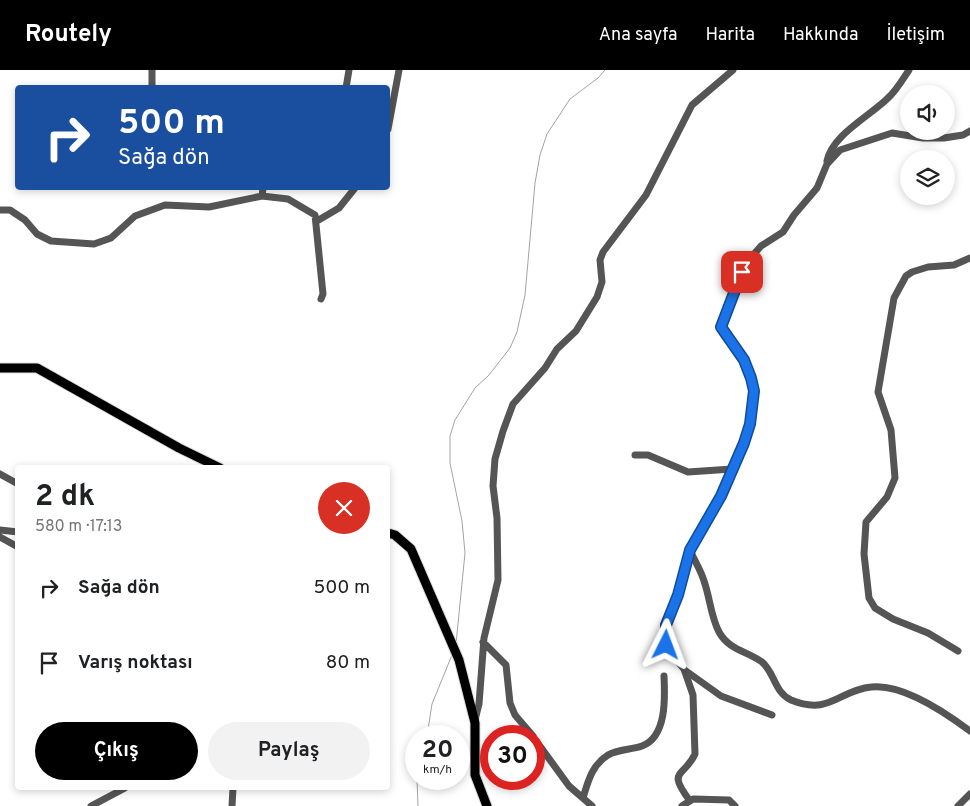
<!DOCTYPE html>
<html lang="tr">
<meta charset="utf-8">
<style>
body{margin:0;font-family:Overpass,sans-serif;background:#f2f2f2;color:#202124;height:100vh;display:flex;flex-direction:column;font-size:19px;white-space:nowrap}
*{box-sizing:border-box;margin:0}
p{font-size:16px;color:#757577}
.icon{flex:none;width:28px;height:28px;fill:none;stroke:currentColor;stroke-width:2;stroke-linecap:round;stroke-linejoin:round}
.map{position:relative;flex:1;overflow:hidden}
.sheet{position:absolute;left:15px;top:395px;width:375px;height:325px;display:flex;flex-direction:column;background:#fff;border-radius:5px;box-shadow:0 2px 8px #0003}
.sheet>*{flex:none}
.hud{position:absolute;left:15px;top:15px;width:375px;height:105px;border-radius:5px;box-shadow:0 2px 8px #0003;background:#1a4fa0;color:#fff;overflow:hidden}
.controls{position:absolute;left:900px;top:15px;display:grid;gap:10px}
.controls a{display:grid;place-items:center;width:55px;height:55px;border-radius:50%;background:#fff;box-shadow:0 2px 8px #0003;font-size:25px}
.speed{position:absolute;left:405px;top:655px;display:flex;gap:10px;font-size:25px;font-weight:700;text-align:center}
.speed>*{display:grid;place-content:center;width:65px;height:65px;border-radius:50%;background:#fff;box-shadow:0 2px 8px #0003;line-height:1}
.speed small{font-size:12px;font-weight:400}
.speed .limit{border:8px solid #d22;background:#fff;color:#111}
.pin{position:absolute;display:grid;place-items:center;width:42px;height:42px;color:#fff;margin:-21px;border-radius:10px;box-shadow:0 2px 8px #0006}
.me{position:absolute;width:55px;margin:-28px;rotate:3deg;stroke-linejoin:round;filter:drop-shadow(0 0 4px #0008)}
.turn{display:flex;align-items:center;gap:18px;height:105px;padding:0 20px;font-size:22px}
.turn .icon{width:65px;height:65px;stroke-width:2.5}
.turn b{display:block;font-size:35px;line-height:42px}
.round{display:grid;place-items:center;flex:none;width:52px;height:52px;border-radius:26px;background:#f2f2f2}
.summary{display:flex;align-items:center;justify-content:space-between;height:85px;padding:0 20px}
h1{font-size:30px;font-weight:700;line-height:38px}
.button{display:flex;gap:10px;margin-top:auto;padding:10px 20px}
.button a{flex:1;height:58px;border-radius:30px;background:#000;color:#fff;font-size:20px;font-weight:700;line-height:58px;text-align:center}
.button a+a{background:#f2f2f2;color:#202124}
ul{padding:0;list-style:none}
li{display:flex;align-items:center;gap:15px;height:75px;padding:0 20px}
li div{flex:1}
li b{display:block;font-size:19px}
li em{font-style:normal}
header{display:flex;align-items:center;gap:30px;box-sizing:border-box;height:70px;padding:0 25px;background:#000;color:#fff}
header strong{font-size:24px}
nav{display:flex;gap:28px;margin-inline-start:auto;font-size:18px}
.map>svg:first-child{display:block}
.lines{fill:none;stroke-linecap:round;stroke-linejoin:round}
.stream{stroke:#a3a3a3;stroke-width:1}
.major-casing{stroke:#dbdbdb;stroke-width:11}
.minor{stroke:#555;stroke-width:7}
.major{stroke:#000;stroke-width:9}
.route-casing{stroke:#114b97;stroke-width:12}
.route{stroke:#1a73e8;stroke-width:9}
</style>
<header>
<strong>Routely</strong>
<nav><a>Ana sayfa</a><a>Harita</a><a>Hakkında</a><a>İletişim</a></nav>
</header>
<div class="map">
<svg width="970" height="736" viewBox="0 0 970 736">
<rect width="100%" height="100%" fill="#fff"/>
<g class="lines">
<path class="stream" d="M456 574 465 483 462 451 450 393V366L455 350 475 318 489 305 510 278 517 262 525 225 535 113 540 85 547 64 570 29 598 8 605 0
M427 666 432 634 452 585
M417 709 418 736"/>
<g class="major-casing">
<path id="major" d="M0 298H37L179 378 220 398
M388 463 395 465 411 479 459 590 475 653V705L487 736"/>
</g>
<path class="minor" d="M152 18V0
M346 18 349 0
M388 59 399 0
M827 91C832 65 870 46 888 28 896 21 903 9 909 0
M262 126 288 129 315 145 323 224 321 229
M0 140H10L25 150 37 164 51 171 94 174 111 168 135 146 165 135 209 137 262 126 263 118
M317 151 339 138 355 118
M635 385H648L688 402 732 399
M0 404 18 414
M0 460 18 462
M0 467 18 477
M690 480C694 490 701 500 704 511 710 528 711 547 719 562 729 580 747 581 762 592 775 603 774 622 791 630 830 646 839 620 871 617 903 613 946 643 970 661
M483 572 506 595 510 633 515 645 533 666
M958 581 928 563 893 549 875 538 869 528 864 484 866 452 887 427 895 408 891 360 878 322 894 228 906 206 912 202 928 197 954 195 970 188
M686 601 721 626 772 645
M475 650 479 634 484 568 498 510 497 448 493 416 495 389 503 361 513 334 545 298 557 279 576 261 597 227 602 212 600 190 603 182 646 125 692 35 733 0
M534 668 569 716 592 736
M583 728C588 711 592 695 608 685 618 679 631 680 642 676 667 667 665 627 664 606
M690 731C666 699 684 708 695 684L693 625 684 599 669 581 665 562 678 525 690 480 721 426 745 373 750 354 754 321 751 308 744 289 721 257 748 191 761 176 783 162 794 145 817 118 827 94 840 80 892 63 923 68H944L963 65 970 61
M91 736 125 718
M232 736 233 718
M682 736 693 729 729 730 735 736
M958 736 970 724"/>
<use href="#major" class="major"/>
</g>
<g class="lines">
<g class="route-casing">
<path id="route" d="M666 575V555L678 525 690 480 721 426 744 373 750 354 754 321 751 308 744 290 721 257 742 202"/>
</g>
<use href="#route" class="route"/>
</g>
</svg>
<div class="controls">
<a><svg class="icon" aria-label="sound" viewBox="0 0 24 24"><path d="M4 9h4l5-4v14l-5-4H4zM17 9q2 3 0 6"/></svg></a>
<a><svg class="icon" aria-label="layers" viewBox="0 0 24 24"><path d="M12 4l9 5-9 5-9-5zM3 14l9 5 9-5"/></svg></a>
</div>
<div class="speed"><div>20<small>km/h</small></div><div class="limit">30</div></div>
<div class="pin" style="left:742px;top:202px;background:#d93025"><svg class="icon" aria-label="arrive" viewBox="0 0 24 24"><path d="M6 21V4h12l-3 4 3 4H6"/></svg></div>
<svg class="me" style="left:666px;top:575px" viewBox="-20 -20 40 40"><path d="M0-17L14 15 0 8-14 15z" fill="#1a73e8" stroke="#fff" stroke-width="4"/></svg>
<div class="hud">
<div class="turn"><svg class="icon" aria-label="right" viewBox="0 0 24 24"><path d="M7 20v-9h11M14 6l5 5-5 5"/></svg><div><b>500 m</b>Sağa dön</div></div>
</div>
<section class="sheet">
<div class="summary"><div><h1>2 dk</h1><p>580 m · 17:13</p></div><a class="round" style="background:#d93025;color:#fff"><svg class="icon" aria-label="close" viewBox="0 0 24 24"><path d="M6 6l12 12M18 6L6 18"/></svg></a></div>
<ul>
<li><svg class="icon" aria-label="right" viewBox="0 0 24 24"><path d="M7 20v-9h11M14 6l5 5-5 5"/></svg><div><b>Sağa dön</b></div><em>500 m</em></li>
<li><svg class="icon" aria-label="arrive" viewBox="0 0 24 24"><path d="M6 21V4h12l-3 4 3 4H6"/></svg><div><b>Varış noktası</b></div><em>80 m</em></li>
</ul>
<div class="button"><a>Çıkış</a><a>Paylaş</a></div>
</section>
</div>
